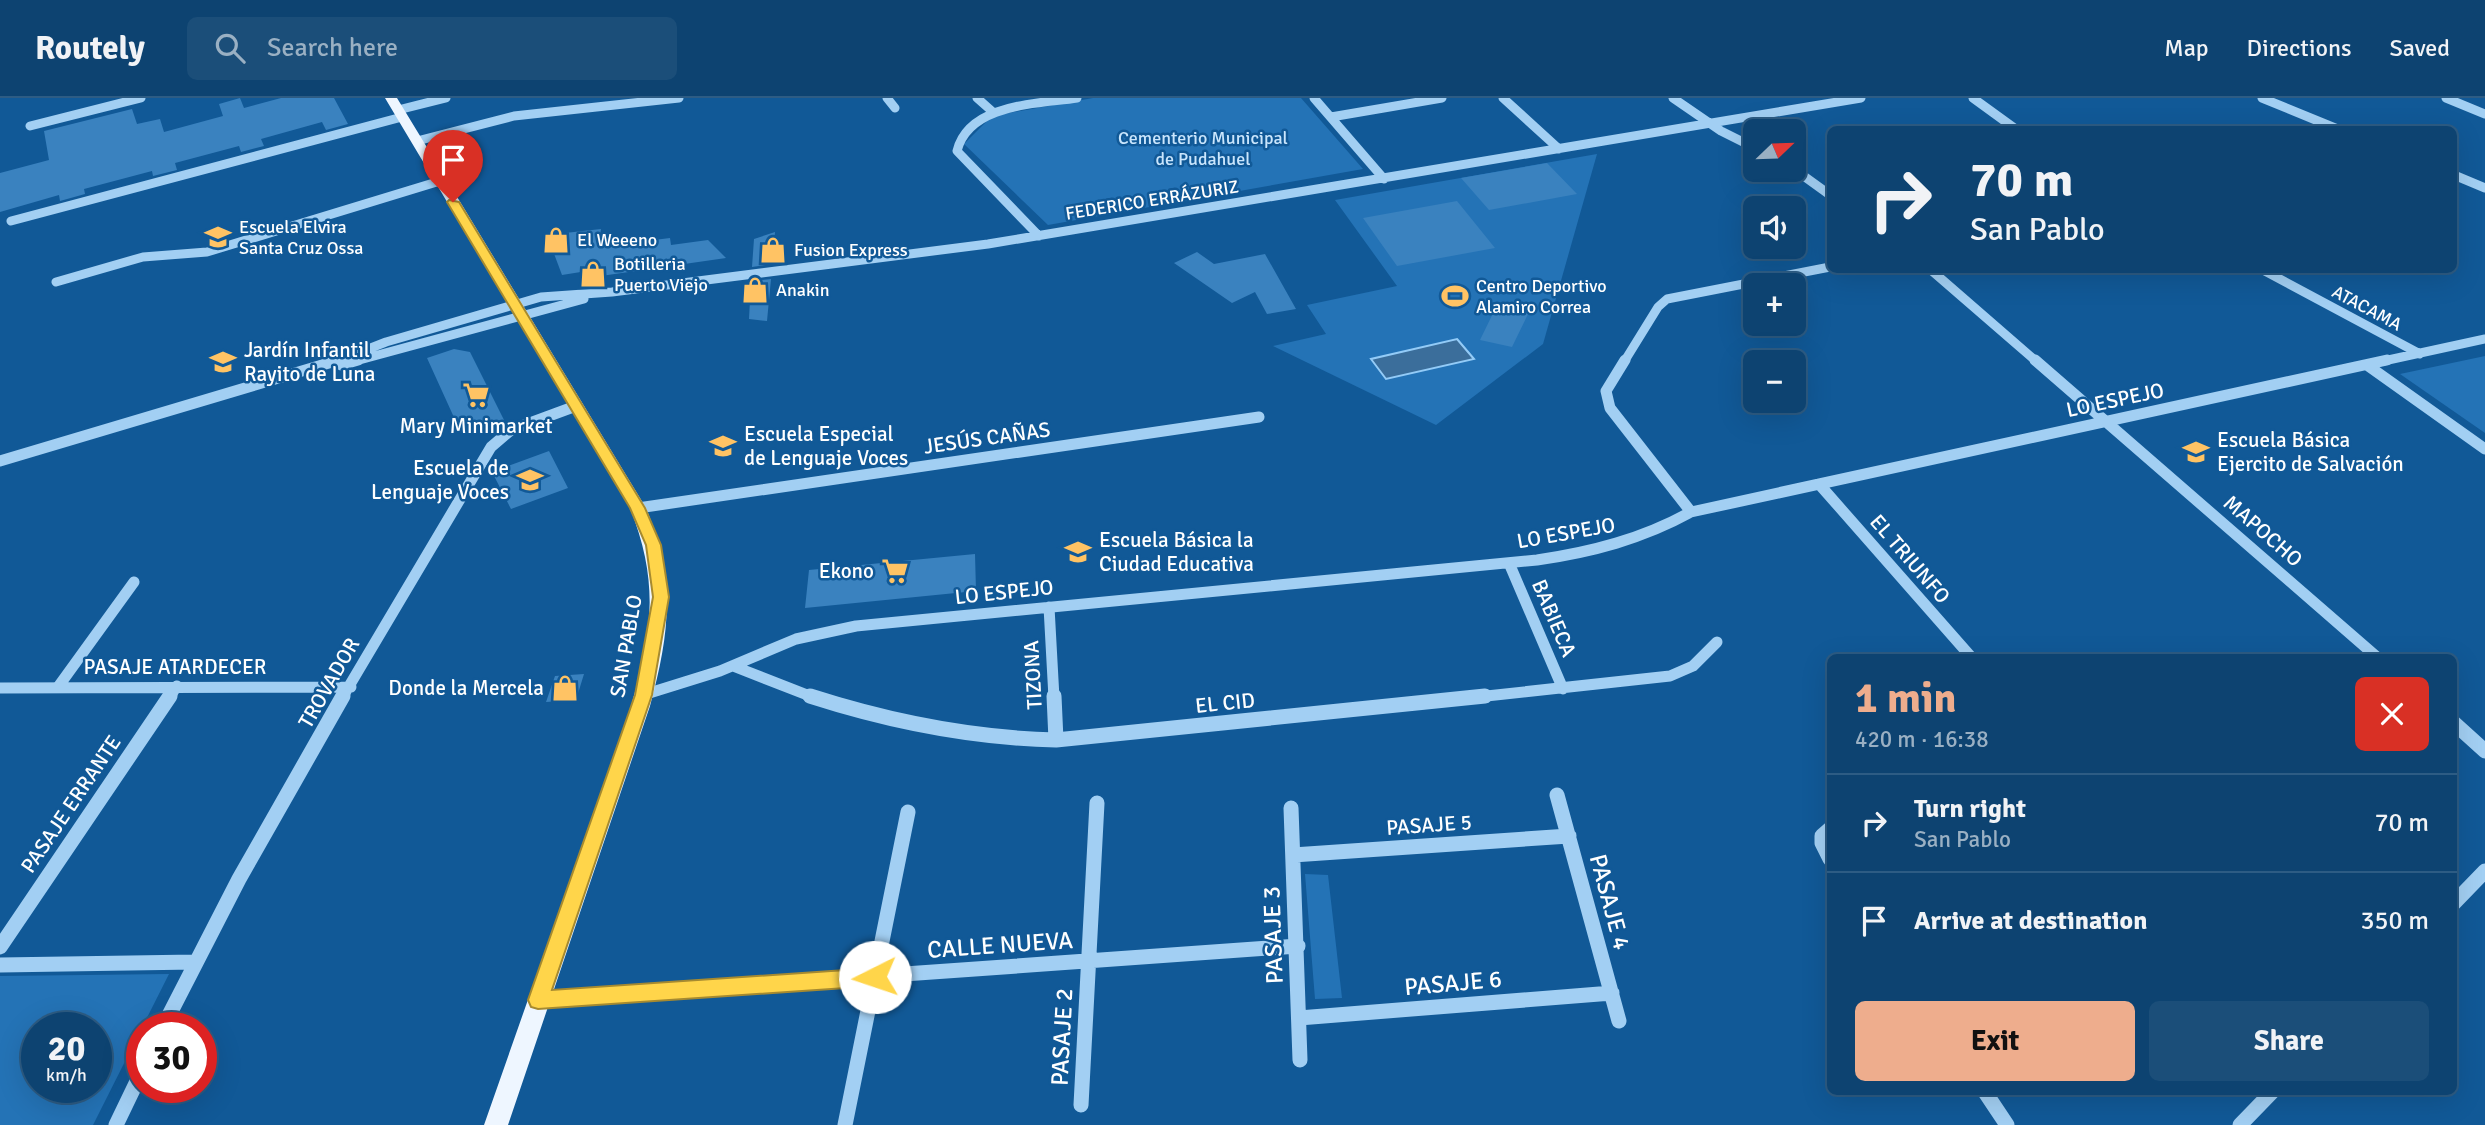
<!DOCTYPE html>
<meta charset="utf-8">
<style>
body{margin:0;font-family:Signika,sans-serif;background:#1b4e79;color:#f1f3f6;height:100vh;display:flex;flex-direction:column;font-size:26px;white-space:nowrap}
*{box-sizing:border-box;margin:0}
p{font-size:23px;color:#9ab0c3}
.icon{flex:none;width:38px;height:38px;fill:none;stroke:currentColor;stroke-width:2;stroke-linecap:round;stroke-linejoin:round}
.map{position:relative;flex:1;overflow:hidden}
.drawer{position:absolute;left:1827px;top:556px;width:630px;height:441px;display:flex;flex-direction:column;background:#0d4371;border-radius:10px;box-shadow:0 7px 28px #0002,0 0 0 2px #2d5c84}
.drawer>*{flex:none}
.banner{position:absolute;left:1827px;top:28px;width:630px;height:147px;border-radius:10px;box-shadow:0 7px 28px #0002,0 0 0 2px #2d5c84;background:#0d4371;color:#f1f3f6;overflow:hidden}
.needle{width:46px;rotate:67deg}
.buttons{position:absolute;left:1743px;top:21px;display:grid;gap:14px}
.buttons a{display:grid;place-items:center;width:63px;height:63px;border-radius:10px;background:#0d4371;box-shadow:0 7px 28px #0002,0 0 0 2px #2d5c84;font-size:35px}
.speed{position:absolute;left:21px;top:914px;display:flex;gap:14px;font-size:35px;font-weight:700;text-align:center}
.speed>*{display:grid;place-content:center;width:91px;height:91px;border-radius:50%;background:#0d4371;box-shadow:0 7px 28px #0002,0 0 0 2px #2d5c84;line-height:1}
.speed small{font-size:18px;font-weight:400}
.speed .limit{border:10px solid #d22;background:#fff;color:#111}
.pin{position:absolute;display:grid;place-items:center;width:60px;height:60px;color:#fff;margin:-72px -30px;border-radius:50% 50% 50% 0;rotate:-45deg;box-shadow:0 0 7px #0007}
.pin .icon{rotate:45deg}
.me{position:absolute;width:77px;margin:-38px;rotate:266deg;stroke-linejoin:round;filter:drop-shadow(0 0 5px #0008)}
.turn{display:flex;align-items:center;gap:24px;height:147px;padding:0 28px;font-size:32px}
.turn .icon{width:91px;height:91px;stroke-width:2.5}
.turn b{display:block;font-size:49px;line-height:60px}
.round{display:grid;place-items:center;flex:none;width:74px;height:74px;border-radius:10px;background:#1b4e79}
.headline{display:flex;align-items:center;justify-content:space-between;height:119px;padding:0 28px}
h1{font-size:42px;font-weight:800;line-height:52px;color:#eead8d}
.cta{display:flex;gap:14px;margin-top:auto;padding:14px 28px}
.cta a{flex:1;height:80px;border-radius:10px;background:#eead8d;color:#111;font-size:28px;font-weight:800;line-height:80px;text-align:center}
.cta a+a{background:#1b4e79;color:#f1f3f6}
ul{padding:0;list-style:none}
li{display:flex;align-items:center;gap:21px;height:98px;padding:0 28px;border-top:2px solid #2d5c84}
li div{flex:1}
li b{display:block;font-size:26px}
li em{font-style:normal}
header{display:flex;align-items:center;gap:42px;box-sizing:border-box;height:98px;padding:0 35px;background:#0d4371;border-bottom:2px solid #2d5c84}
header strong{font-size:33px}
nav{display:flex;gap:38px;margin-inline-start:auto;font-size:24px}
.search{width:490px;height:63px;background:#1b4e79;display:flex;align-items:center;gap:18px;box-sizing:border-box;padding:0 24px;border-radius:10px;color:#9ab0c3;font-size:26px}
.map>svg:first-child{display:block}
.green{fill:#2473b6;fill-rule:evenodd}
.water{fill:#3b6e9b;stroke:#93cbf7;stroke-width:2}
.building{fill:#3a82bf}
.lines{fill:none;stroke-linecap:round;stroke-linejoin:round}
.minor-far2{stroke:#a2cff3;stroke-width:9}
.minor-far1{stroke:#a2cff3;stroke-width:11}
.minor{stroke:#a2cff3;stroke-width:15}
.major{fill:#eef6ff;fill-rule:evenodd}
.route{fill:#ffd54a;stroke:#a68a30;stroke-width:2}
.labels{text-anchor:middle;stroke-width:5;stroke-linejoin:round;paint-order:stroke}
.far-park-label{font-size:18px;fill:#cae6fd;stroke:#115997}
.far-street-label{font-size:18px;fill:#fff;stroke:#115997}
.far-poi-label{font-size:18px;fill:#fff;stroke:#115997;text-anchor:start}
.poi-label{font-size:21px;fill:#fff;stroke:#115997;text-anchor:start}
.street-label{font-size:21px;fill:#fff;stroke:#115997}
.near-street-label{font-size:24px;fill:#fff;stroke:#115997}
</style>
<header>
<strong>Routely</strong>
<div class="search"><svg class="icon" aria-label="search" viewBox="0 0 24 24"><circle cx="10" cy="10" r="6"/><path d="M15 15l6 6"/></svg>Search here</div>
<nav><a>Map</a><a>Directions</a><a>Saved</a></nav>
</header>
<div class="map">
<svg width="2485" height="1027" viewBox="0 0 2485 1027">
<rect width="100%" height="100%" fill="#115997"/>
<path class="green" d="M1093 0H1301L1363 71 1048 127 964 46 992 18Z
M1597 56 1543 246 1436 327 1273 248 1326 236 1307 207 1397 188 1335 102Z
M2485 258V335L2400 276Z
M1305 776 1328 777 1342 900 1315 901Z
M169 876 93 1027H0V878ZM96 929V989H37V929Z"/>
<path class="water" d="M1457 241 1474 261 1386 281 1371 261Z"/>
<path class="building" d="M240 0 244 10 281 0H334L348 26 326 32 322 24 261 41 264 48 241 54 239 48 175 65 177 72 153 78 152 73 84 91 85 96 60 103 59 97 0 114V75L49 62 44 33 132 11 137 26 160 21 164 34 223 18 219 6Z
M1547 65 1577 96 1489 112 1461 80Z
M1457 103 1495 150 1397 168 1363 120Z
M601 131 598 149 670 140 671 147 708 142 726 160 587 180V173L562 177 547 137Z
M775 134 772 166 752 169 754 141Z
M1197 154 1214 166 1265 156 1296 211 1267 216 1255 194 1232 205 1174 165Z
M771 181 767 223 749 221 751 183Z
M1498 205 1530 212 1512 249 1480 242Z
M454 251 470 254 504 322 462 337 427 260Z
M549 353 568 390 511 411 492 374Z
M975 456 976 493 805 510 809 472Z
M584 576 576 602 546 604 555 578Z"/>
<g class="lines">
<path class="minor-far2" d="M887 0 895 10
M977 0 994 15
M1314 0 1384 81
M1503 0 1559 51
M1673 0 1721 33 1755 50
M1973 0 2017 32
M2262 0 2340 32
M2446 0 2485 16
M398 12 446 0
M1331 19 1442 0
M30 28 141 0
M417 43 514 18 679 0
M1794 71 1830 97
M2454 77 2485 90
M11 123 402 19
M1039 138 957 53C969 5 1039 6 1077 0
M1931 172 2037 264
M2263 172 2420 256
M56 184 143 159 207 154 440 83
M335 264 386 244 541 199 612 194 988 146 1861 0
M352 264 584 201
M1624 264 1658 209 1667 201 1830 169
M2379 264 2485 241"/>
<path class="minor-far1" d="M1625 262 1606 293 1610 310 1691 414
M2035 262 2378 560
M341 267 358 262
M2367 267 2485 351
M0 363 339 262
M1819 386 1972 560
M638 410 1259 319
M1509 465 1563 591
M1049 509 1054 600
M733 568 815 600
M58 589 134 484
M0 590 351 589
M643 597 720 573 796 541 856 528 1537 462C1592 454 1642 441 1691 414L2387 262
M169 600 177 588
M342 600 491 349 511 332 576 308
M1468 600 1670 578 1693 568 1717 544"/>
<path class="minor" d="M810 598C891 624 971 640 1056 642L1485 598
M1054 598 1056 642
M2454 625 2485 653
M1557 697 1619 923
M1291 710 1300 962
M1830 731 1822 738V745L1830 761
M1293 757 1569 738
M2454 805 2485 773
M0 849 170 598
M0 867 195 864
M538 902 1298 848
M1299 920 1612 895
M163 929 239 781 343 598
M1985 994 2007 1027
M1081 1007 1097 705
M116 1027 142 973
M845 1027 908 714
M2240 1027 2272 994"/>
<path class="major" d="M385 0H397L646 410C676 483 670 534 650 608L508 1027H484L631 608C653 534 659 483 630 410Z"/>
</g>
<path class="route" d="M449 102 459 104 645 410 661 447 669 499 652 597 552 892 875 870 882 873 885 879 882 886 875 888 538 911 531 909 528 902 635 597 653 499 646 447 630 410 447 104Z"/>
<defs>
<g id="school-bare" transform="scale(2.1)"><path d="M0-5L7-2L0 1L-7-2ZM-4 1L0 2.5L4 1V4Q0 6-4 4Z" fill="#ffc364" stroke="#115997" stroke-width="2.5" paint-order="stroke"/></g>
<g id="shop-bare" transform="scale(2.1)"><path d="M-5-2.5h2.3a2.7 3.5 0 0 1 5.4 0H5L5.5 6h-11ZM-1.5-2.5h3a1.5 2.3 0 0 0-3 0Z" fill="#ffc364" stroke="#115997" stroke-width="2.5" paint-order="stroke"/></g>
<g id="stadium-bare" transform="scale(2.1)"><path d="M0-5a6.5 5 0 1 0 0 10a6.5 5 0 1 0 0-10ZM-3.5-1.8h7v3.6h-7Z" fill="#ffc364" stroke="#115997" stroke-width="2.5" paint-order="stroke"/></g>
<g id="supermarket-bare" transform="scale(2.1)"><path d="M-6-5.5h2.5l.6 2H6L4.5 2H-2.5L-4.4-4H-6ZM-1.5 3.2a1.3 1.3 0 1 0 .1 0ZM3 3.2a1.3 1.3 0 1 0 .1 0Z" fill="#ffc364" stroke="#115997" stroke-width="2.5" paint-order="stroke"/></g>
</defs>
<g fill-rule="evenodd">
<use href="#school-bare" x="218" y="139"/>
<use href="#shop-bare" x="556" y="142"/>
<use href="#shop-bare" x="773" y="152"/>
<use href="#shop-bare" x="593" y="176"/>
<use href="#shop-bare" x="755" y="192"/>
<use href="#stadium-bare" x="1455" y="198"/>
<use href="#school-bare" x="223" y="264"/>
<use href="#supermarket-bare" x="476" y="297"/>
<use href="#school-bare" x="723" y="348"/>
<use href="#school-bare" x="2196" y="354"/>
<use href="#school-bare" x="530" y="382"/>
<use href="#school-bare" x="1078" y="454"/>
<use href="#supermarket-bare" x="895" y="473"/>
<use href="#shop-bare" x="565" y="590"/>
</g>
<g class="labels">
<g class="far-park-label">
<text x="1203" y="46">Cementerio Municipal<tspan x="1203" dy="21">de Pudahuel</tspan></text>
</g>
<g class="far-street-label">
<text transform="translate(1152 102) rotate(-9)" y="6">FEDERICO ERRÁZURIZ</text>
<text transform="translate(2367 210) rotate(28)" y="6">ATACAMA</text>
</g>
<g class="far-poi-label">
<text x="239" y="135">Escuela Elvira<tspan x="239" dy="21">Santa Cruz Ossa</tspan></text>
<text x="577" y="148">El Weeeno</text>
<text x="794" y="158">Fusion Express</text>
<text x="614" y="172">Botilleria<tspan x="614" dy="21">Puerto Viejo</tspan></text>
<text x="1476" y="194">Centro Deportivo<tspan x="1476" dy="21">Alamiro Correa</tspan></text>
<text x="776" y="198">Anakin</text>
</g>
<g class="poi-label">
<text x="244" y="259">Jardín Infantil<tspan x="244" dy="24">Rayito de Luna</tspan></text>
<text x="476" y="335" text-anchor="middle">Mary Minimarket</text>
<text x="744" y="343">Escuela Especial<tspan x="744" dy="24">de Lenguaje Voces</tspan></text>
<text x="2217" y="349">Escuela Básica<tspan x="2217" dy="24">Ejercito de Salvación</tspan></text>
<text x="509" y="377" text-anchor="end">Escuela de<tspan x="509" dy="24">Lenguaje Voces</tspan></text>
<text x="1099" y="449">Escuela Básica la<tspan x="1099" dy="24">Ciudad Educativa</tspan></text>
<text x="874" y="480" text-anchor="end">Ekono</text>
<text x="544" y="597" text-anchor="end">Donde la Mercela</text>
</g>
<g class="street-label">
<text transform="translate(2115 302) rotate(-12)" y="7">LO ESPEJO</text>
<text transform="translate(987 340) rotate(-8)" y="7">JESÚS CAÑAS</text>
<text transform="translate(2263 433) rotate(41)" y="7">MAPOCHO</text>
<text transform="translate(1566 435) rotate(-10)" y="7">LO ESPEJO</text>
<text transform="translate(1910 461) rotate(49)" y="7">EL TRIUNFO</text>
<text transform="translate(1004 494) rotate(-6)" y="7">LO ESPEJO</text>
<text transform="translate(1554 520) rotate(67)" y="7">BABIECA</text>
<text transform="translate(626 548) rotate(-80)" y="7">SAN PABLO</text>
<text x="175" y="576">PASAJE ATARDECER</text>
<text transform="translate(1033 577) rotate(-93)" y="7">TIZONA</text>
<text transform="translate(329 585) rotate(-60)" y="7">TROVADOR</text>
<text transform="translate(1225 605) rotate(-6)" y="7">EL CID</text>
<text transform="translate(71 706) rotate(-56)" y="7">PASAJE ERRANTE</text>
<text transform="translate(1429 727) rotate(-4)" y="7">PASAJE 5</text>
</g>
<g class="near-street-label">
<text transform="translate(1610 804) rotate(75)" y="8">PASAJE 4</text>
<text transform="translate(1273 837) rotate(-92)" y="8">PASAJE 3</text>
<text transform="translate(1000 847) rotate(-4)" y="8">CALLE NUEVA</text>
<text transform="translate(1453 885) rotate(-5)" y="8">PASAJE 6</text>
<text transform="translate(1062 939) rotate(-87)" y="8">PASAJE 2</text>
</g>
</g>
</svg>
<div class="buttons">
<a><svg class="needle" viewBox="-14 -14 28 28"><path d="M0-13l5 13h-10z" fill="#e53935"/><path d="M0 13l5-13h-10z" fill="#9ab0c3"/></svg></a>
<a><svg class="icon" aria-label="sound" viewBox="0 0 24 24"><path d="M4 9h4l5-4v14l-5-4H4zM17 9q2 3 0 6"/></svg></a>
<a>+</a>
<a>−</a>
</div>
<div class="speed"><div>20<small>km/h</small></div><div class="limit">30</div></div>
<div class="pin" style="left:453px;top:104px;background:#d93025"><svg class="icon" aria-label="arrive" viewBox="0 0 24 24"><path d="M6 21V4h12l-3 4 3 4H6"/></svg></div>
<svg class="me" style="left:875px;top:879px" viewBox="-20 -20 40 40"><circle r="19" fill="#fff"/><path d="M0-13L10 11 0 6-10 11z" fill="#ffd54a"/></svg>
<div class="banner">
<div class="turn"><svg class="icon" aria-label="right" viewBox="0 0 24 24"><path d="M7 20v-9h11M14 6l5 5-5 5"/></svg><div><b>70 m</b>San Pablo</div></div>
</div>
<section class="drawer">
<div class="headline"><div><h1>1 min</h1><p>420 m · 16:38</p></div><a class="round" style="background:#d93025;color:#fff"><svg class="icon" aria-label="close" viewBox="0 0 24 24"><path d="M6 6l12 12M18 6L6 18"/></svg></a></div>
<ul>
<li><svg class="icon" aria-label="right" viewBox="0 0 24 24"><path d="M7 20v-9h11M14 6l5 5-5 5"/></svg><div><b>Turn right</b><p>San Pablo</p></div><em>70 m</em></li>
<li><svg class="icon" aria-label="arrive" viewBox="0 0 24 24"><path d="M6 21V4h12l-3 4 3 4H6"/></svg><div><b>Arrive at destination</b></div><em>350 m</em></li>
</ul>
<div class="cta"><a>Exit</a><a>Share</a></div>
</section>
</div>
